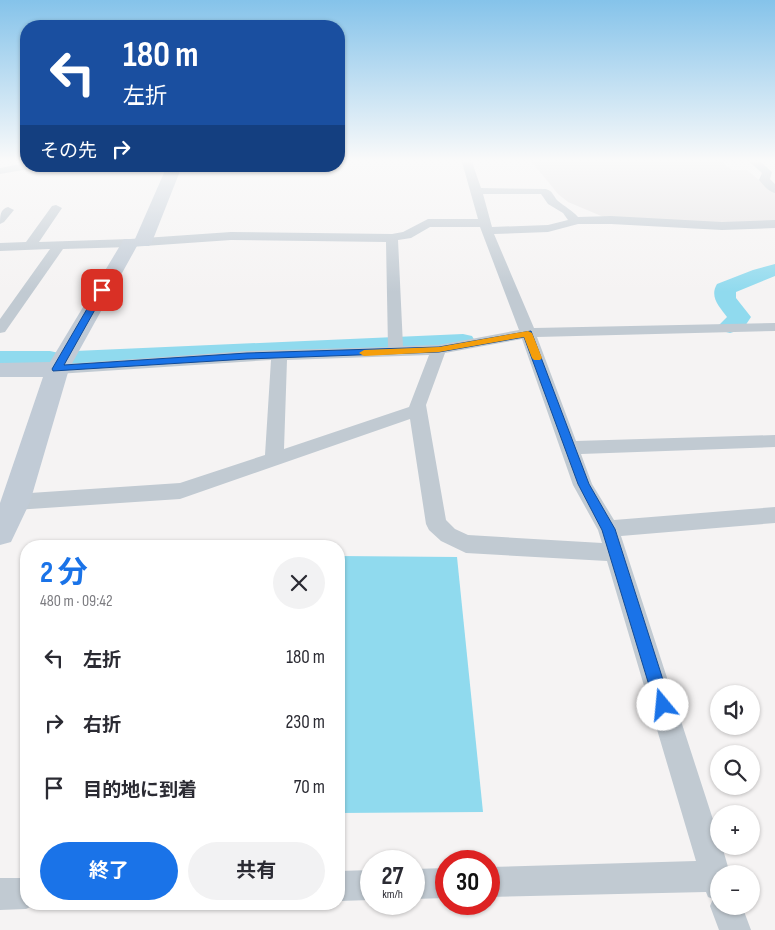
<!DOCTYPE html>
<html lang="ja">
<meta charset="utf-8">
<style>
body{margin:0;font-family:"Sofia Sans Condensed","Noto Sans JP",sans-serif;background:#f2f2f3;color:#2b2b33;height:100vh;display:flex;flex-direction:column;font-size:19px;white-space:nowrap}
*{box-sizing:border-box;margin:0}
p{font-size:16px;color:#7c7c81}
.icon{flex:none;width:28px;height:28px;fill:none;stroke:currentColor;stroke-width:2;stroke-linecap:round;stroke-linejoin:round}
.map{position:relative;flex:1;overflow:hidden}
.sheet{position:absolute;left:20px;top:540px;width:325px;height:370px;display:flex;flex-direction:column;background:#fff;border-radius:20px;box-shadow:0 1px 4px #0004}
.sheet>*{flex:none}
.top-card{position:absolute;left:20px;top:20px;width:325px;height:152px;border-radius:20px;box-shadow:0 1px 4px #0004;background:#1a4fa0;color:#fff;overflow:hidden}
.controls{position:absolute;left:710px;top:685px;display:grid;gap:10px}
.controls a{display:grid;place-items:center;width:50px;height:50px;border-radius:50%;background:#fff;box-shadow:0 1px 4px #0004;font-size:25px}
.speed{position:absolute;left:360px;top:850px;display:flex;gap:10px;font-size:25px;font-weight:700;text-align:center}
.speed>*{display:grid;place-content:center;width:65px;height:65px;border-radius:50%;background:#fff;box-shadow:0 1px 4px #0004;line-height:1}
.speed small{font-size:12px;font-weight:400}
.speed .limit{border:8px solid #d22;background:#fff;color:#111}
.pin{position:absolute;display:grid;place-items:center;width:42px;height:42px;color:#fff;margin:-21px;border-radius:10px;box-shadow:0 2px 8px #0006}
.me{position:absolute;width:55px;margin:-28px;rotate:343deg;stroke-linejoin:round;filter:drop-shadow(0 0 4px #0008)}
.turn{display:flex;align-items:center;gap:18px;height:105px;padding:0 20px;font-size:22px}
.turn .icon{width:65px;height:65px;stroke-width:2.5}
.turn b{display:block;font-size:35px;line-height:42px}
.then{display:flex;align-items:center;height:48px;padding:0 20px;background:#0003;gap:10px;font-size:19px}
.round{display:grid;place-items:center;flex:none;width:52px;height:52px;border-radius:26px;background:#f2f2f3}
.overview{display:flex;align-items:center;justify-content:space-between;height:85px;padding:0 20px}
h1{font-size:30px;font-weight:700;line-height:38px;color:#1a73e8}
.primary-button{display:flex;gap:10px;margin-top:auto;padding:10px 20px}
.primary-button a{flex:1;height:58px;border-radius:30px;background:#1a73e8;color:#fff;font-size:20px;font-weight:700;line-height:58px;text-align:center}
.primary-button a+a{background:#f2f2f3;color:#2b2b33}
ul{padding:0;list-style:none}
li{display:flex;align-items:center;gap:15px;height:65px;padding:0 20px}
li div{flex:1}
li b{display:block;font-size:19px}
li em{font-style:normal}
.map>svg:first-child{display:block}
.education{fill:#e6e4e5}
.water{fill:#90daee}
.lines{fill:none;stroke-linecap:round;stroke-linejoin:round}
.river{fill:#90daee;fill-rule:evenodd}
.street{fill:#c1cad2;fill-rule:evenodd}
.secondary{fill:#c1cbd6;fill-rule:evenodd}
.route{fill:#1a73e8;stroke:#114b97}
.slow{fill:#f59e0b}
</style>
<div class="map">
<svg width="775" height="930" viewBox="0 0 775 930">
<rect width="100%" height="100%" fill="#f5f3f3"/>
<path class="education" d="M532 162H722L732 170H747L775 193V221L708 223 606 218 568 202 558 194Z"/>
<path class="water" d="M339 556 457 557 483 812 339 813Z"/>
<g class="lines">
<path class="river" d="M775 264V276L736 292V298L751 317 743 329 730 333 722 331 718 326 727 317C720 307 709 297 717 284L753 270Z
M463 334 472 336 475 341 472 346 463 348 75 367 66 365 62 359 59 365 50 367H0V351H50L59 353 62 359 66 353 75 351Z"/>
<path class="street" d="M462 162H472L481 188 546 189C553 191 553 196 558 201 565 207 572 210 578 217L611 216 722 222 775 220V228L722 230 611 224H578L548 232 494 234 534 328 775 323V331L537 337 576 441 775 435V447L581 454 592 484 614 520 775 507V523L621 536 719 838V846H722L730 874H719V906H742L751 930H719L710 906 713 899 708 897 706 892 489 897V867L696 861 607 561 466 553 441 541 429 530 426 524 410 419 180 499 15 510 8 508 5 502 8 496 15 494 180 483 265 455 271 360 57 374 51 373 49 369 51 365 247 351 388 347 386 242 231 240 130 247 63 249 5 332 0 333V319L50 249 0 251V243L26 242 52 206 56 205 62 208 39 242 130 239 231 232 392 234 403 232 428 219H478ZM483 194H541L548 204 563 213 568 220 548 225 492 227ZM430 227H480L519 330 439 345 403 346 398 240 411 238ZM522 339 573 485 598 530 602 543 468 535 455 529 446 520 426 405 445 353ZM429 355 409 407 284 449 287 360Z
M750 162H761L772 172 770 179 775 184V193C769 192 763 185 759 180L762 173Z
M26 163V166H34L29 169 0 174V168Z
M8 207 14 210 4 222 0 224C0 216 0 209 8 207Z
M446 868V898L414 899V869Z
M371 870V900L339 901V871Z
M0 878H26V904H37L26 909 0 910Z"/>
<path class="secondary" d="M167 166H182L152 242 149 246H137L69 369 30 502 11 542 0 545V503L43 377H0V363L50 362 124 239H135Z"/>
</g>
<linearGradient id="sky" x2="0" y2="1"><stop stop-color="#85c3ea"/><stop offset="0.55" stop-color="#fafafa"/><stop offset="1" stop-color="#fafafa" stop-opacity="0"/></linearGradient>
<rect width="775" height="292" fill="url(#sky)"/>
<path class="route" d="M102 288 106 290 64 365 247 353 439 347 531 331 589 484 615 529 671 705 668 710 663 713 657 710 655 705 602 530 578 484 524 337 439 352 247 359 53 371 52 369 98 290Z"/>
<path class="slow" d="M528 331 532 333 542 358 540 360H534L532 358 524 337 439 352 364 356 359 353 364 350 439 347Z"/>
</svg>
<div class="controls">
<a><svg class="icon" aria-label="sound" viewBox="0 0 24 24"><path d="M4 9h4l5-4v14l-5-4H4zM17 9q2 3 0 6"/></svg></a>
<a><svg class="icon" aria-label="search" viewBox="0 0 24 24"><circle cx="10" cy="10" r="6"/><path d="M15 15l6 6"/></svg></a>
<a>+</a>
<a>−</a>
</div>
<div class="speed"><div>27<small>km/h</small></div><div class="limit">30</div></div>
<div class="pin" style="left:102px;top:290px;background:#d93025"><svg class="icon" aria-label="arrive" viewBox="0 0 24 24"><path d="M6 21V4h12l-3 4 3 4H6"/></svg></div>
<svg class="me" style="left:663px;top:705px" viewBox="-20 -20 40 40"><circle r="19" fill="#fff"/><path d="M0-13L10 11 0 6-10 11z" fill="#1a73e8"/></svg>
<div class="top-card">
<div class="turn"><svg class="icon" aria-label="left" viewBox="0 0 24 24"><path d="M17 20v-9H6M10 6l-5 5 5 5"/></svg><div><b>180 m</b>左折</div></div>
<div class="then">その先<svg class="icon" aria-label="right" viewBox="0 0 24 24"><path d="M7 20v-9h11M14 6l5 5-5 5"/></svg></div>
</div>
<section class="sheet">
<div class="overview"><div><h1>2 分</h1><p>480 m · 09:42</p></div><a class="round"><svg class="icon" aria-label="close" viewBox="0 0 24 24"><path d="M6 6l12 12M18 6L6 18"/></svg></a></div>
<ul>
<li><svg class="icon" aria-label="left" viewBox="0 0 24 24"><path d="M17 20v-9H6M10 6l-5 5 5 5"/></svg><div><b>左折</b></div><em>180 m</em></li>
<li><svg class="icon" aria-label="right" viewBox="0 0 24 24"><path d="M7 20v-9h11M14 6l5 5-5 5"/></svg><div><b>右折</b></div><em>230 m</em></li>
<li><svg class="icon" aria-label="arrive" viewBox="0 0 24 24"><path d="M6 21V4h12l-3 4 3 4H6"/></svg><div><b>目的地に到着</b></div><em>70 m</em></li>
</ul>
<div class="primary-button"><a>終了</a><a>共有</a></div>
</section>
</div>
